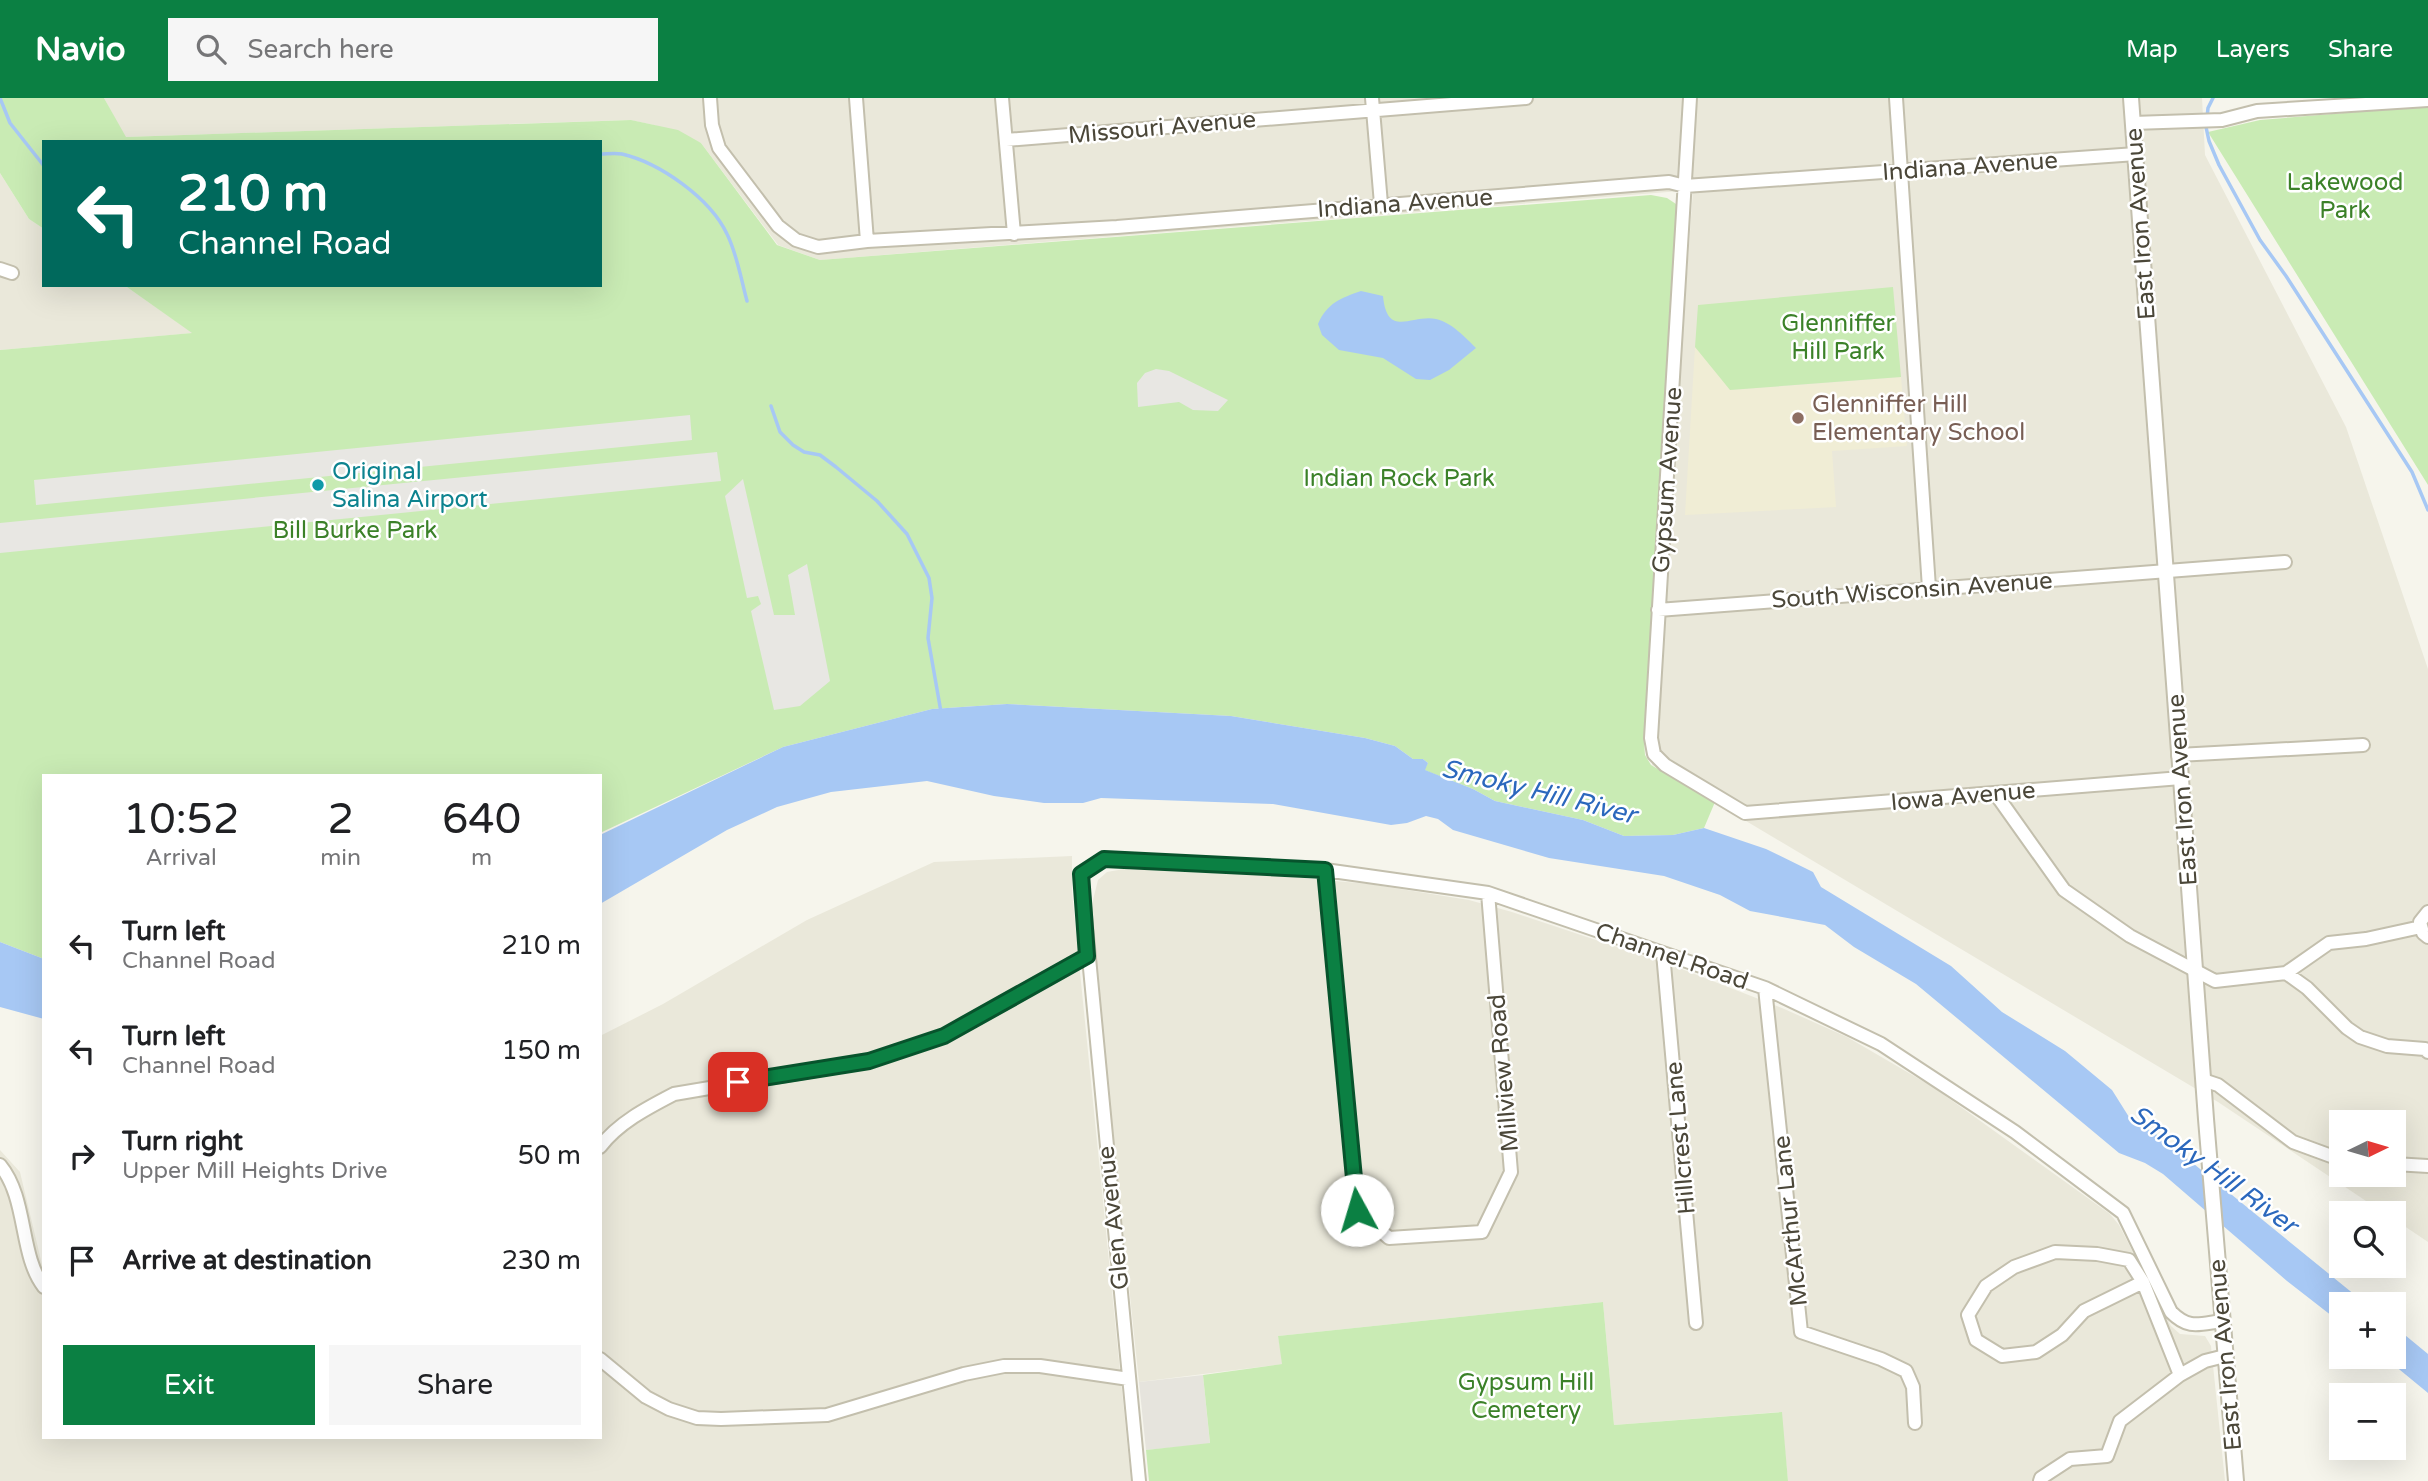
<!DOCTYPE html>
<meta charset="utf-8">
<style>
body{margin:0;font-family:"Varela Round",sans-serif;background:#f6f6f6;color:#202124;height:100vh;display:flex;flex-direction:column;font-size:26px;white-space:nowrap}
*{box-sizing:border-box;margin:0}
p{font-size:23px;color:#757577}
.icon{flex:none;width:38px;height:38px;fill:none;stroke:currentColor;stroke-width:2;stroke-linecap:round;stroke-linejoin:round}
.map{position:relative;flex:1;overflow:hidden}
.sheet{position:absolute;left:42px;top:676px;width:560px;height:665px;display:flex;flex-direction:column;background:#fff;border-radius:0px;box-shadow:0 7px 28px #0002}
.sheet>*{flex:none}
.banner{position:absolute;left:42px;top:42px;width:560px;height:147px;border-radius:0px;box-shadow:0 7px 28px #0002;background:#00695c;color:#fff;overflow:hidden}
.needle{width:46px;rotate:85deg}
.tools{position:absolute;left:2329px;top:1012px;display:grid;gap:14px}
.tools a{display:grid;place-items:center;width:77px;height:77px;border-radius:0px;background:#fff;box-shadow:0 7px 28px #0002;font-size:35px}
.pin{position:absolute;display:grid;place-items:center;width:60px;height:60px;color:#fff;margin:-30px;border-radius:14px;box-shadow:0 4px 10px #0006}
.me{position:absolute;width:77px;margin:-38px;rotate:354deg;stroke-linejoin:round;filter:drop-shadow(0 0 5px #0008)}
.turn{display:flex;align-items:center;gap:24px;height:147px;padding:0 21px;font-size:32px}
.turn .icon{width:91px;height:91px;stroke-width:2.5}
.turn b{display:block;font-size:49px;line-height:60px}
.eta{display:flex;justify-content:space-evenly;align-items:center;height:119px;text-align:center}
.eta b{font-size:42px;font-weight:600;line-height:49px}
.button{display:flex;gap:14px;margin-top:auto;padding:14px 21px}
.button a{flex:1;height:80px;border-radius:0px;background:#0b8043;color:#fff;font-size:28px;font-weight:600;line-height:80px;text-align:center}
.button a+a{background:#f6f6f6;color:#202124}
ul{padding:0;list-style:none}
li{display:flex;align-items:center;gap:21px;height:105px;padding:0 21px}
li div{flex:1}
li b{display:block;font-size:26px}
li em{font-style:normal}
header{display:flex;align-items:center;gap:42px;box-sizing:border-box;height:98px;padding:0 35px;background:#0b8043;color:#fff}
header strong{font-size:33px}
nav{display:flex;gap:38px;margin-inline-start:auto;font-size:24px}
.search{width:490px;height:63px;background:#f6f6f6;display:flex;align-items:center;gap:18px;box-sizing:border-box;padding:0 24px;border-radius:0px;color:#757577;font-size:26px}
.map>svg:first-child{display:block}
.residential{fill:#eae8da;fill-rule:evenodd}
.industrial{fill:#e6e4dd}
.education{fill:#f0edd5}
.green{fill:#c9ebb4}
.parking{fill:#e8e7e3}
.water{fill:#a7c8f4}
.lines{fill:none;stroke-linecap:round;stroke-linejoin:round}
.stream{stroke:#a7c8f4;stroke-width:3.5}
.minor-casing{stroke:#c3bfad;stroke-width:16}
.tertiary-casing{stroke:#c3bfad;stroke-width:18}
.minor{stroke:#fff;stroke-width:12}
.tertiary{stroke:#fff;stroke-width:14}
.route-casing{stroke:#07532c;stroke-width:18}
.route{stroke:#0b8043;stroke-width:12}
.education-dot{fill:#8d6e63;stroke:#fff;stroke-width:2.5}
.culture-dot{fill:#0f9aa8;stroke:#fff;stroke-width:2.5}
.labels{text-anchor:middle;stroke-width:5;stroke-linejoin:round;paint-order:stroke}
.street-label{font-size:24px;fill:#4b4739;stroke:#fff}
.park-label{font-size:24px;fill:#3b8128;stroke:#fff}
.education-label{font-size:24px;fill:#785e54;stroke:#fff;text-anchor:start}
.culture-label{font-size:24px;fill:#0d838f;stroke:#fff;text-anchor:start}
.water-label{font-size:26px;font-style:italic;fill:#2b68bd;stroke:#fff}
</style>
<header>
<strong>Navio</strong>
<div class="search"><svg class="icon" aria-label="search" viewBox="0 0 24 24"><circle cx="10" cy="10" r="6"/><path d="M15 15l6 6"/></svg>Search here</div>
<nav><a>Map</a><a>Layers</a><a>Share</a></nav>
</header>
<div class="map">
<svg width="2428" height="1383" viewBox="0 0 2428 1383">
<rect width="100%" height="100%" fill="#f6f5ec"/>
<path class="residential" d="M104 0H2202L2205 57 2346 329 2428 571V1144L2394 1121V1115H2384L2218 1004 1652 667 1693 92 820 162 778 147 701 45 654 27 630 22 125 39ZM2342 1024H2394V1076H2342Z
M0 75 29 121 44 131V187H124L193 235 0 252Z
M1072 758V794L1131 1383H0V1052L20 1074 44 1175V1339H600V938L663 906 807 822 934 764Z
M1124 771 1280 778 1369 786 1469 802 1512 814 1674 868 1782 910 1847 939 1933 989 2110 1116 2119 1127 2171 1228 2180 1236 2205 1238 2211 1248 2225 1383H1788L1781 1314 1614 1327 1603 1204 1278 1238 1283 1266 1139 1284 1090 814 1098 782 1107 774Z"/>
<path class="industrial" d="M1203 1277 1210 1346 1146 1352 1139 1284Z"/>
<path class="education" d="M1695 249 1731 292 1901 279 1907 348 1832 353 1836 409 1685 417Z"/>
<path class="green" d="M0 0H104L126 39 631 22 678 32 701 45 777 147 820 162 1651 97 1667 100 1679 108 1644 644 1645 657 1651 667 1715 704 1704 730 1673 737 1624 738 1583 722 1495 703 1473 691 1424 672 1428 665 1423 661H1413L1395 648 1365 640 1231 618 1007 606 932 611 783 649 600 735V677H44V861L0 844V252L192 235 124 187H600V44H44V131L29 121 0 75Z
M2428 8V387L2208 34 2260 22Z
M1893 189 1901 279 1730 292 1695 249 1698 207Z
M1603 1204 1614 1327 1782 1314 1788 1383H1149L1146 1352 1210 1345 1203 1277 1282 1266 1278 1238Z"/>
<path class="parking" d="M1156 271 1169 273 1228 302 1218 313 1193 312 1179 304 1138 309 1137 285 1145 275Z
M690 317 692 342 36 407 34 382Z
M717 354 721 383 0 455V425Z
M743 381 774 517H795L788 477 807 466 830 583 800 608 774 612 751 513 761 506 758 498 747 500 725 398Z"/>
<path class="water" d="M1361 193 1383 198C1387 241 1412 216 1436 221 1451 224 1466 240 1476 250L1449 272 1430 282 1416 281 1383 260 1339 252 1322 237 1318 226C1327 205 1341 200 1361 193Z
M1007 606 1231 618 1365 640 1395 648 1413 661H1423L1428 665 1425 672 1473 691 1495 703 1583 722 1624 738 1673 737 1704 730 1766 751 1813 774 1821 789 1951 868 2002 914 2065 953 2112 992 2129 1019 2162 1040 2366 1206H2342L2341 1225 2287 1183 2163 1076 2145 1065 2119 1055 1916 886 1854 849 1825 827 1750 813 1720 797 1664 778 1549 760 1453 732 1438 721 1426 718 1407 725 1391 727 1273 706 1101 700 1083 705H1044L994 698 927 683 831 694 777 709 727 732 600 806V737L783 649 932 611Z
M0 844 44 861V921L0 909Z
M2394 1228 2428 1256V1295L2383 1258H2394Z"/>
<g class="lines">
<path class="stream" d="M0 0 10 25 44 68
M2213 0 2208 10 2206 29 2209 43 2219 67 2260 142 2286 178 2412 374 2428 412
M600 56C607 56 615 55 622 56 660 65 710 100 727 136 737 156 741 181 747 203
M771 308 780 334 793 347 804 354 820 357 836 369 877 403 907 436 929 480 932 500 928 540 941 614"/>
<g class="minor-casing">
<path id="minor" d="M710 0 712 27 719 50 778 128 796 142 818 149 867 143 1117 129 1669 84 1685 88 2136 56
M856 0 867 143
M1002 0 1014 136
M1372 0 1381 106
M1690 0 1651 640 1654 656 1665 667 1745 715 2181 680
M1896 0 1929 490
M2133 25 2222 22 2257 13 2428 2
M1006 42 1526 0
M0 171 12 175
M1658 512 2285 464
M2178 657 2363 647
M1995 695 2064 792 2130 838 2215 883 2286 875
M1325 772 1357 1112 1389 1140 1482 1134 1511 1074 1488 795
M2428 814 2420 824 2423 835 2428 839
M1663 855 1696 1225
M2286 875 2307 890 2347 930 2360 939 2387 948 2425 951 2428 954
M2286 875 2329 845 2366 841 2421 829
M1765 890 1801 1234 1881 1261 1906 1273 1913 1289 1915 1325
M2203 982 2218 987 2293 1044 2342 1062
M600 1049C618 1025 647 1010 674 996L869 963 944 938 1087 858
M2394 1066 2428 1068
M0 1067C28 1101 19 1157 44 1189
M2055 1154 2097 1156 2129 1162 2143 1184 2084 1213 2062 1237 2036 1254 2002 1258 1976 1242 1968 1217 1986 1188 2014 1169Z
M2143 1184 2180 1277
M600 1261 646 1299 669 1311 697 1320 721 1321 827 1317 964 1276 1004 1268H1040L1129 1281
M1139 1383 1081 776 1104 761 1325 772 1488 795 1765 890 1881 946 2015 1034 2123 1115 2171 1214C2189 1232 2199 1226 2222 1223
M2040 1383 2041 1380 2070 1361 2107 1358 2120 1323 2180 1277 2205 1263 2225 1258"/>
</g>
<g class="tertiary-casing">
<path id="tertiary" d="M2131 0 2206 1021 2236 1383"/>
</g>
<use href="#minor" class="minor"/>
<use href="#tertiary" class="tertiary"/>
</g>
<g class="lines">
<g class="route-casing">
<path id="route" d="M738 984 869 963 944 938 1087 858 1081 776 1104 761 1325 772 1357 1112"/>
</g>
<use href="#route" class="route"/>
</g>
<circle class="education-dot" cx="1798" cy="320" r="7"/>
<circle class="culture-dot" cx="318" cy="387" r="7"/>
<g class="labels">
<g class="street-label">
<text transform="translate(1162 29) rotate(-5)" y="8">Missouri Avenue</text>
<text transform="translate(1970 68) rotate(-4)" y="8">Indiana Avenue</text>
<text transform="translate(1405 105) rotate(-4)" y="8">Indiana Avenue</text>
<text transform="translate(2140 126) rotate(-94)" y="8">East Iron Avenue</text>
<text transform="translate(1667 382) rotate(-86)" y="8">Gypsum Avenue</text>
<text transform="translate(1912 492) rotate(-4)" y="8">South Wisconsin Avenue</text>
<text transform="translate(2182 692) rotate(-94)" y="8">East Iron Avenue</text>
<text transform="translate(1963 698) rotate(-5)" y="8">Iowa Avenue</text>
<text transform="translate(1672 858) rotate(19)" y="8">Channel Road</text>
<text transform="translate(1503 975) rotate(-95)" y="8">Millview Road</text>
<text transform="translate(1680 1040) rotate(-95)" y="8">Hillcrest Lane</text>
<text transform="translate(1113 1120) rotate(-96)" y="8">Glen Avenue</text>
<text transform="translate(1790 1123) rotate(-96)" y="8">McArthur Lane</text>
<text transform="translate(2225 1257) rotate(-95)" y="8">East Iron Avenue</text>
</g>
<g class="park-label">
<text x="2345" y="92">Lakewood<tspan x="2345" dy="28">Park</tspan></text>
<text x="1838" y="233">Glenniffer<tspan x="1838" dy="28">Hill Park</tspan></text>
<text x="1399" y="388">Indian Rock Park</text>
<text x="355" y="440">Bill Burke Park</text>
<text x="1526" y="1292">Gypsum Hill<tspan x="1526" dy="28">Cemetery</tspan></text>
</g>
<g class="education-label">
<text x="1812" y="314">Glenniffer Hill<tspan x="1812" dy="28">Elementary School</tspan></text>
</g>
<g class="culture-label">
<text x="332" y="381">Original<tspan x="332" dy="28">Salina Airport</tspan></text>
</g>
<g class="water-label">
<text transform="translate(1539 693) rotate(14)" y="9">Smoky Hill River</text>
<text transform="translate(2214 1071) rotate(36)" y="9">Smoky Hill River</text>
</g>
</g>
</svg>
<div class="tools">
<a><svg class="needle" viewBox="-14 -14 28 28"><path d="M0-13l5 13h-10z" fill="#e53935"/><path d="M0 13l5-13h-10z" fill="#757577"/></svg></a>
<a><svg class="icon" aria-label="search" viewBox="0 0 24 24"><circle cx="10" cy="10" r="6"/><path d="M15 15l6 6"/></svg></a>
<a>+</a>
<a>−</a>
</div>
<div class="pin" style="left:738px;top:984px;background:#d93025"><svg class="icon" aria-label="arrive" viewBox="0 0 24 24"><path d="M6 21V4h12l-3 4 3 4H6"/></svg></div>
<svg class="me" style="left:1357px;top:1112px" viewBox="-20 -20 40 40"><circle r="19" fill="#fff"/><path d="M0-13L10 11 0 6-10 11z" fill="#0b8043"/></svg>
<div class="banner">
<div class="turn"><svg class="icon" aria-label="left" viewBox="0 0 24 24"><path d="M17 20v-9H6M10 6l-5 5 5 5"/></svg><div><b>210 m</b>Channel Road</div></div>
</div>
<section class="sheet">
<div class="eta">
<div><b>10:52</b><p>Arrival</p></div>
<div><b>2</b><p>min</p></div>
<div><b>640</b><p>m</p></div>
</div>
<ul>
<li><svg class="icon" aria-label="left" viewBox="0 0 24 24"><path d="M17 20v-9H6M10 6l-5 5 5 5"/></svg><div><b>Turn left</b><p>Channel Road</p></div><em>210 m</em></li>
<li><svg class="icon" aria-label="left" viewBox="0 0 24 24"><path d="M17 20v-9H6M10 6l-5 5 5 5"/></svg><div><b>Turn left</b><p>Channel Road</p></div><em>150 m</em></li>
<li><svg class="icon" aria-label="right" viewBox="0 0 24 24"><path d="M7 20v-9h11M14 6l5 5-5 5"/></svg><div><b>Turn right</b><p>Upper Mill Heights Drive</p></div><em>50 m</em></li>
<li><svg class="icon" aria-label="arrive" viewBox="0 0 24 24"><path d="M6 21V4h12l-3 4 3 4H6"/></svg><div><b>Arrive at destination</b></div><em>230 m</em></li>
</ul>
<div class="button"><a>Exit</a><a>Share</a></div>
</section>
</div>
